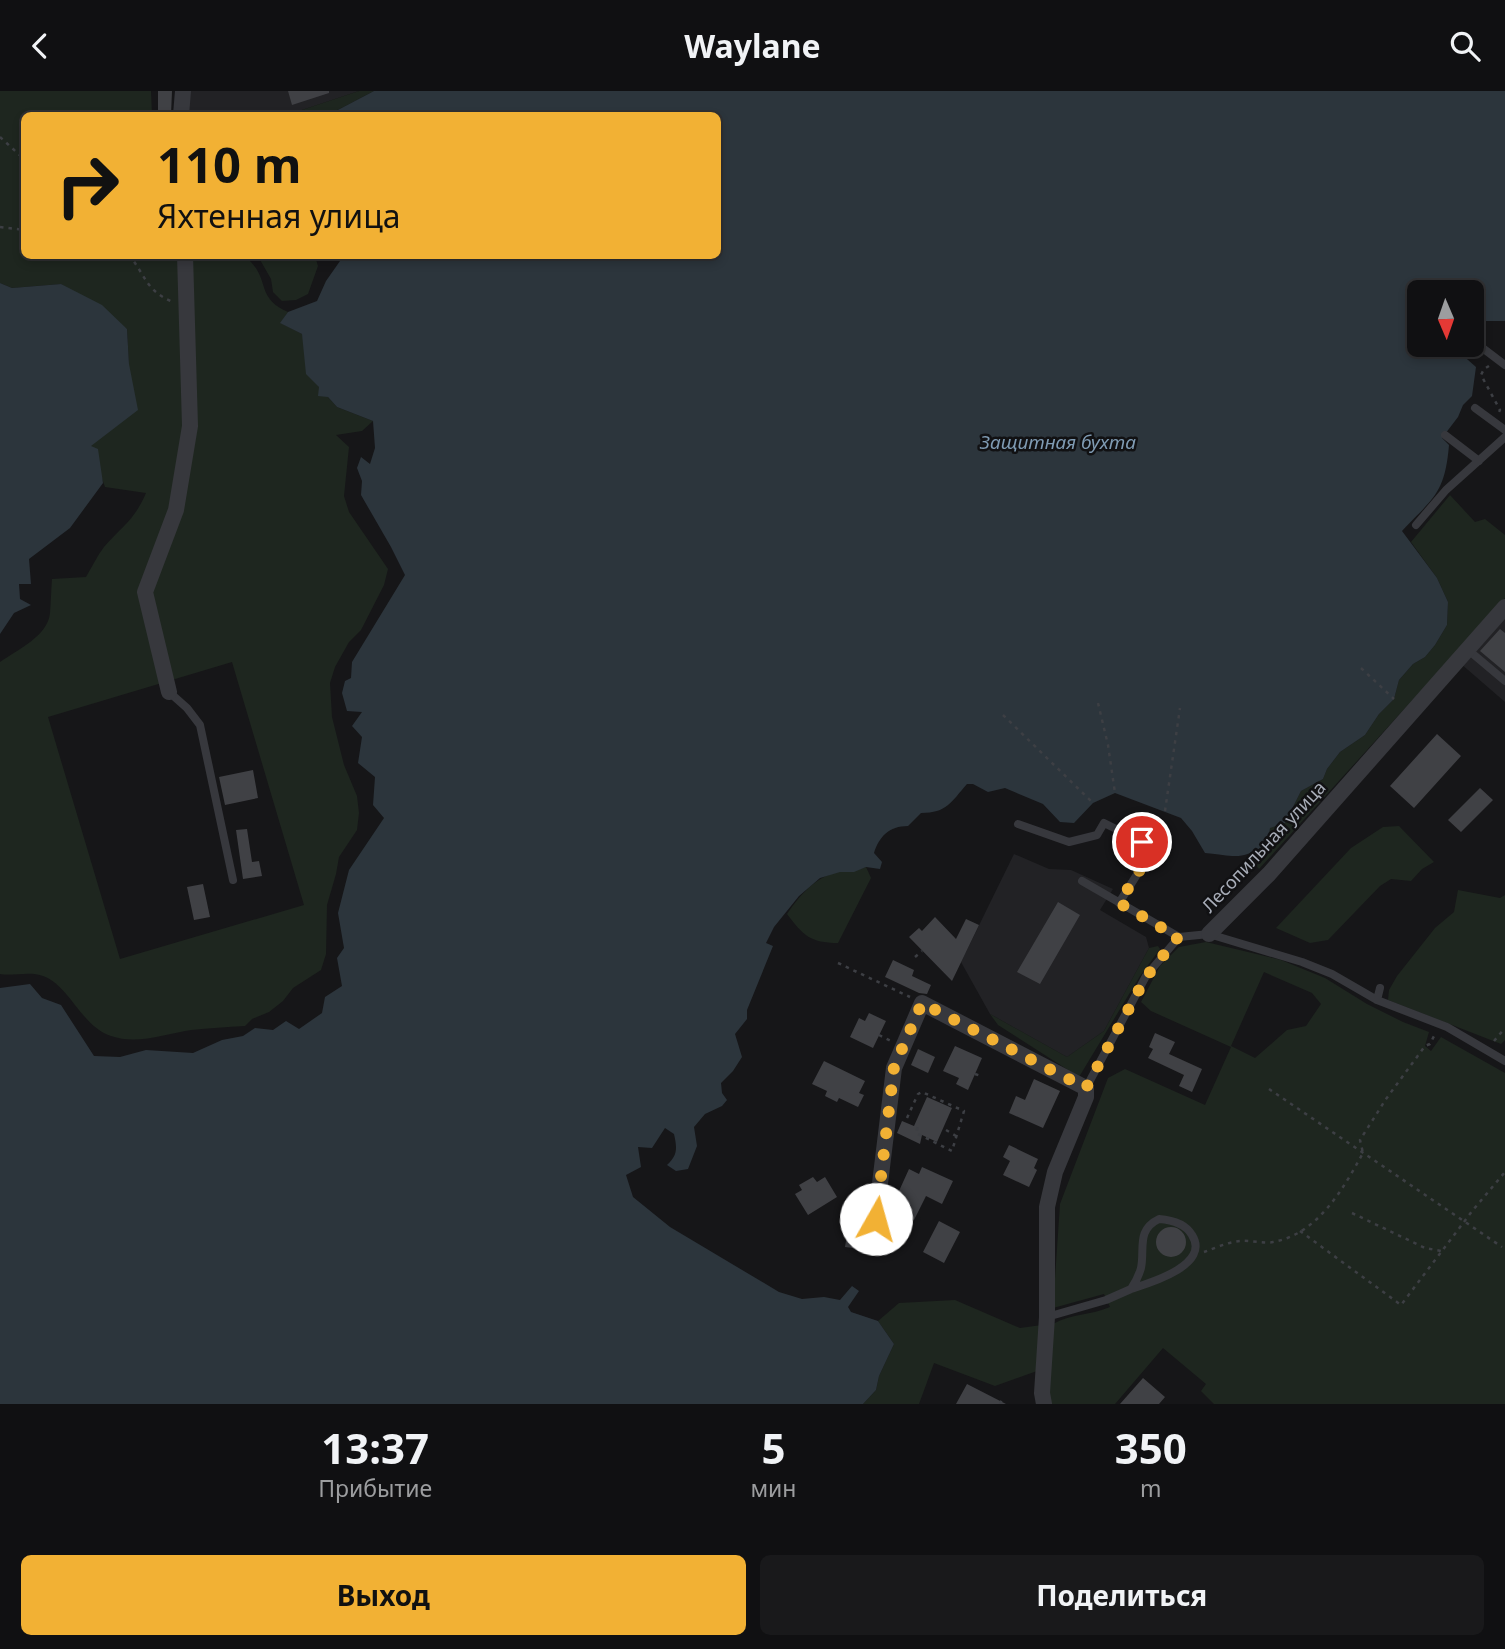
<!DOCTYPE html>
<html lang="ru">
<meta charset="utf-8">
<style>
body{margin:0;font-family:"Noto Sans",sans-serif;background:#19191b;color:#f1f3f6;height:100vh;display:flex;flex-direction:column;font-size:26px;white-space:nowrap}
*{box-sizing:border-box;margin:0}
p{font-size:23px;color:#9c9d9f}
.icon{flex:none;width:38px;height:38px;fill:none;stroke:currentColor;stroke-width:2;stroke-linecap:round;stroke-linejoin:round}
.map{position:relative;height:1313px;overflow:hidden}
.sheet{display:flex;flex-direction:column;background:#101012;flex:1}
.sheet>*{flex:none}
.banner{position:absolute;left:21px;top:21px;width:700px;height:147px;border-radius:10px;box-shadow:0 4px 10px #0003,0 0 0 2px #303032;background:#f2b134;color:#111;overflow:hidden}
.needle{width:46px;rotate:178deg}
.fabs{position:absolute;left:1407px;top:189px;display:grid;gap:14px}
.fabs a{display:grid;place-items:center;width:77px;height:77px;border-radius:10px;background:#101012;box-shadow:0 4px 10px #0003,0 0 0 2px #303032;font-size:35px}
.pin{position:absolute;display:grid;place-items:center;width:60px;height:60px;color:#fff;margin:-30px;border:4px solid #fff;border-radius:50%;box-shadow:0 2px 7px #0007}
.me{position:absolute;width:77px;margin:-38px;rotate:7deg;stroke-linejoin:round;filter:drop-shadow(0 0 5px #0008)}
.turn{display:flex;align-items:center;gap:24px;height:147px;padding:0 21px;font-size:32px}
.turn .icon{width:91px;height:91px;stroke-width:2.5}
.turn b{display:block;font-size:49px;line-height:60px}
.eta{display:flex;justify-content:space-evenly;align-items:center;height:119px;text-align:center}
.eta b{font-size:42px;font-weight:700;line-height:49px}
.cta{display:flex;gap:14px;margin-top:auto;padding:14px 21px}
.cta a{flex:1;height:80px;border-radius:10px;background:#f2b134;color:#111;font-size:28px;font-weight:700;line-height:80px;text-align:center}
.cta a+a{background:#19191b;color:#f1f3f6}
header{display:flex;justify-content:space-between;align-items:center;height:91px;padding:0 21px;background:#101012;font-size:32px;font-weight:700}
.map>svg:first-child{display:block}
.built{fill:#222225}
.green{fill:#1e261f;fill-rule:evenodd}
.water{fill:#2c353c}
.building{fill:#404145}
.lines{fill:none;stroke-linecap:round;stroke-linejoin:round}
.path{stroke:#3d3f44;stroke-width:2.5;stroke-dasharray:3.5 5;stroke-linecap:butt}
.lane{stroke:#37383d;stroke-width:8}
.street{stroke:#37383d;stroke-width:16}
.route{stroke:#f2b134;stroke-width:12;stroke-dasharray:0 21.6}
.labels{text-anchor:middle;stroke-width:5;stroke-linejoin:round;paint-order:stroke}
.street-label{font-size:18px;fill:#a8adb8;stroke:#111113}
.water-label{font-size:19px;font-style:italic;fill:#7f9bb3;stroke:#111113}
</style>
<header><svg class="icon" aria-label="back" viewBox="0 0 24 24"><path d="M15 5l-7 7 7 7"/></svg>Waylane<svg class="icon" aria-label="search" viewBox="0 0 24 24"><circle cx="10" cy="10" r="6"/><path d="M15 15l6 6"/></svg></header>
<div class="map">
<svg width="1505" height="1313" viewBox="0 0 1505 1313">
<rect width="100%" height="100%" fill="#161618"/>
<path class="built" d="M187 0H359L287 24H185Z
M1505 523V611L1460 572Z
M1014 763 1049 778 1071 779 1113 798 1100 819 1146 846 1149 857 1104 940 1067 966 990 923 961 871Z"/>
<path class="green" d="M0 0H151L152 24H24V164L315 165 318 175 308 203 296 209 282 210 273 201 271 188 259 167 250 170C270 190 256 207 288 221L281 232 302 243 319 296 337 316 373 330 362 340 336 344 349 356 344 405 349 421 388 478 384 494 361 539 349 551 335 576 330 592 332 626 344 674 357 705 359 722 357 739 339 766 336 783 327 814 326 863 321 879 293 897 283 910 269 921 252 928 245 935C227 936 209 937 191 939 165 943 137 954 111 945 82 936 69 894 43 885 31 880 13 885 0 883V571C17 559 48 545 50 522 51 510 51 500 52 488L86 486C92 476 97 465 104 456 122 435 134 430 146 402L105 396 90 355 129 273 127 238 61 193 12 197 0 192ZM232 571 304 814 120 868 48 626Z
M359 0H374L334 21 287 24Z
M1450 404 1475 431 1485 428 1505 444V507L1259 778 1248 765 1268 753 1270 736 1285 732 1301 700 1323 688 1327 678 1340 661 1365 644 1379 623 1394 608 1399 589 1413 573 1425 566 1435 554 1447 534 1448 511 1437 487 1411 451Z
M1399 735 1434 771 1422 778 1411 790 1391 788 1380 795 1328 849 1310 852 1276 837 1351 757 1383 736Z
M866 776 871 787 838 852C810 852 803 844 787 823 800 804 815 786 838 781 848 779 856 780 866 776Z
M1458 799 1500 807 1505 804V949L1501 953 1388 909 1389 899 1397 885 1435 837 1454 821Z
M1206 851 1281 869 1325 887 1367 913 1403 931 1429 941 1425 955 1431 960 1441 946 1505 982V1313H1214L1201 1300 1206 1293 1163 1257 1115 1313H1051L1048 1305 1053 1233C1070 1223 1092 1224 1110 1216L1104 1203 1053 1217 1060 1113 1108 987 1125 978 1205 1014 1231 956 1151 920 1141 911 1160 875 1179 856ZM1264 881 1312 902 1321 913 1306 935 1287 939 1255 967 1231 955Z
M1158 855 1160 858 1140 885 1079 986 998 934 990 923 1067 966 1104 940 1149 857Z
M955 1209 1020 1237 1042 1234 1037 1280 995 1295 934 1272 919 1313H863L876 1299 879 1285 894 1253 878 1230 899 1212Z"/>
<path class="water" d="M374 0H1505V230H1484L1472 222V201H1419V254H1451L1476 276 1472 305 1463 314 1458 326 1442 347 1449 354C1445 403 1433 407 1402 440L1437 487 1448 511 1447 534 1435 554 1425 566 1413 573 1399 589 1394 608 1379 623 1365 644 1340 661 1327 678 1323 688 1301 700 1285 732 1270 737 1268 753C1239 770 1237 765 1205 762L1192 740 1181 727 1115 702 1093 712 1074 732 1060 731 1043 713 1005 697 988 701 973 693H967C951 711 947 722 921 722L908 735C889 735 879 746 874 762L882 771 880 778 866 776 854 781H840L820 787 799 805 774 836 766 852 773 855 747 919V928L735 943 742 966 733 980 721 992 722 1002 727 1009 722 1015 705 1023 694 1036 697 1055 688 1078 676 1080 667 1074C678 1064 677 1057 674 1043L665 1037 652 1057 638 1056 641 1076 626 1084 633 1106 670 1136 779 1201 802 1208 824 1206 840 1209 852 1195 859 1200 848 1216 851 1221 878 1230 894 1253 879 1285 876 1299 863 1313H0V897L30 893 42 907 61 914 94 965 120 966 146 959 193 962 222 949 243 945 255 937 273 939 286 930 299 938 322 922 325 906 342 895 337 867 344 857 338 822 349 779 384 727 373 714 375 686 358 672 362 646 352 635 362 621 347 620 342 602 345 590 351 587 352 571 405 484 391 456 361 404 362 390 357 377 361 366 370 373 375 357 373 330 337 316 328 306 318 305 319 296 306 283 302 243 280 232 288 221 317 210 326 190 340 170 335 165 718 164V24H297L334 21Z
M0 192 12 197 61 193 102 214 127 238 129 273 138 319 91 355 98 358 103 392 70 437 29 468 31 493H19L20 508 31 514 14 522 0 543Z"/>
<path class="building" d="M158 0H172L171 24H158Z
M288 0H329V2L292 14Z
M1500 538 1505 542V581L1480 560Z
M1437 643 1461 665 1414 717 1390 695Z
M253 679 258 707 225 714 219 686Z
M1480 697 1493 709 1461 741 1448 729Z
M247 738 252 771 259 770 262 785 243 788 236 739Z
M203 793 210 826 194 829 187 796Z
M1058 811 1080 824 1040 893 1017 881Z
M935 826 956 848 966 828 979 834 952 890 909 846 919 837 922 840Z
M893 869 914 879 912 885 931 894 927 903 919 902 885 886Z
M869 922 886 930 873 957 850 946 859 927 865 930Z
M1155 942 1175 951 1169 963 1202 978 1192 1001 1179 995 1184 984 1148 967 1153 958 1149 956Z
M955 955 982 967 968 999 956 993 959 987 943 980Z
M918 958 935 966 928 982 911 974Z
M824 970 865 990 859 1002 864 1004 858 1016 839 1007 837 1011 825 1005 827 1000 812 993Z
M1034 988 1060 1000 1043 1037 1009 1022 1016 1005 1025 1009Z
M927 1006 952 1017 937 1051 922 1044 920 1053 897 1042 902 1030 914 1035Z
M1009 1054 1038 1068 1034 1077 1037 1079 1029 1096 1003 1084 1010 1070 1003 1066Z
M922 1076 953 1090 942 1113 926 1105 914 1129 899 1122 896 1127 887 1123 889 1107 895 1098 899 1100 909 1078 919 1083Z
M813 1086 817 1091 825 1086 837 1106 808 1124 795 1103 802 1099 799 1094Z
M939 1130 960 1141 944 1172 923 1161Z
M849 1131 864 1134 861 1158 845 1156Z
M1156 1151a15 15 0 1 1 30 0a15 15 0 1 1-30 0Z
M1143 1287 1165 1306 1159 1313H1120Z
M967 1293 1006 1313H956Z"/>
<g class="lines">
<path class="path" d="M0 46 24 68
M0 136 24 139
M129 164C146 185 146 200 173 211
M1489 275 1484 278 1481 284 1500 319 1498 323
M1361 577 1394 608
M1098 612 1108 654 1115 702
M1003 624 1093 712
M1165 720 1180 617
M915 866 922 860
M838 872 910 906
M879 944 891 950
M1494 950 1505 937
M975 983 981 985
M1269 998 1502 1156
M907 1027 918 1003 922 1001 964 1020 952 1060 916 1042 918 1035
M946 1039 956 1045
M1352 1122 1425 1157 1441 1160
M1300 1140 1401 1214 1473 1119 1505 1081
M1204 1161C1215 1157 1228 1151 1240 1150 1251 1149 1263 1153 1273 1151 1318 1143 1343 1098 1363 1062L1360 1049 1386 1008 1425 955 1430 953 1435 943
M1000 1313 1002 1308"/>
<path class="lane" d="M1472 249 1505 274
M1475 317 1505 339
M1445 344 1479 370
M1416 434 1446 399 1505 346
M1467 558 1505 590
M169 601 187 617 200 634 233 789
M1018 733 1069 751 1097 744 1104 732 1142 751 1143 774 1119 812
M1082 790 1179 846
M1377 909 1380 897
M1086 997 1146 885 1179 846 1209 843 1302 871 1332 883 1377 909 1447 936 1505 970
M1047 1226 1106 1209 1131 1198C1135 1192 1139 1184 1141 1177 1145 1158 1136 1139 1159 1128 1172 1129 1185 1132 1192 1144 1211 1174 1150 1192 1131 1198"/>
<path class="street" d="M181 24 183 0
M169 601 145 501 176 419 190 335 185 164
M1209 843 1269 783 1505 516
M873 1150 894 977 922 912 1086 997V1006L1055 1081 1047 1116V1226L1042 1302 1044 1313"/>
</g>
<g class="lines">
<path class="route" d="M876 1128 894 976 922 912 1086 997 1146 886 1178 846 1119 812 1143 774 1142 751"/>
</g>
<g class="labels">
<g class="street-label">
<text transform="translate(1264 756) rotate(-47)" y="6">Лесопильная улица</text>
</g>
<g class="water-label">
<text x="1058" y="358">Защитная бухта</text>
</g>
</g>
</svg>
<div class="fabs">
<a><svg class="needle" viewBox="-14 -14 28 28"><path d="M0-13l5 13h-10z" fill="#e53935"/><path d="M0 13l5-13h-10z" fill="#9c9d9f"/></svg></a>
</div>
<div class="pin" style="left:1142px;top:751px;background:#d93025"><svg class="icon" aria-label="arrive" viewBox="0 0 24 24"><path d="M6 21V4h12l-3 4 3 4H6"/></svg></div>
<svg class="me" style="left:876px;top:1128px" viewBox="-20 -20 40 40"><circle r="19" fill="#fff"/><path d="M0-13L10 11 0 6-10 11z" fill="#f2b134"/></svg>
<div class="banner">
<div class="turn"><svg class="icon" aria-label="right" viewBox="0 0 24 24"><path d="M7 20v-9h11M14 6l5 5-5 5"/></svg><div><b>110 m</b>Яхтенная улица</div></div>
</div>
</div>
<section class="sheet">
<div class="eta">
<div><b>13:37</b><p>Прибытие</p></div>
<div><b>5</b><p>мин</p></div>
<div><b>350</b><p>m</p></div>
</div>
<div class="cta"><a>Выход</a><a>Поделиться</a></div>
</section>
